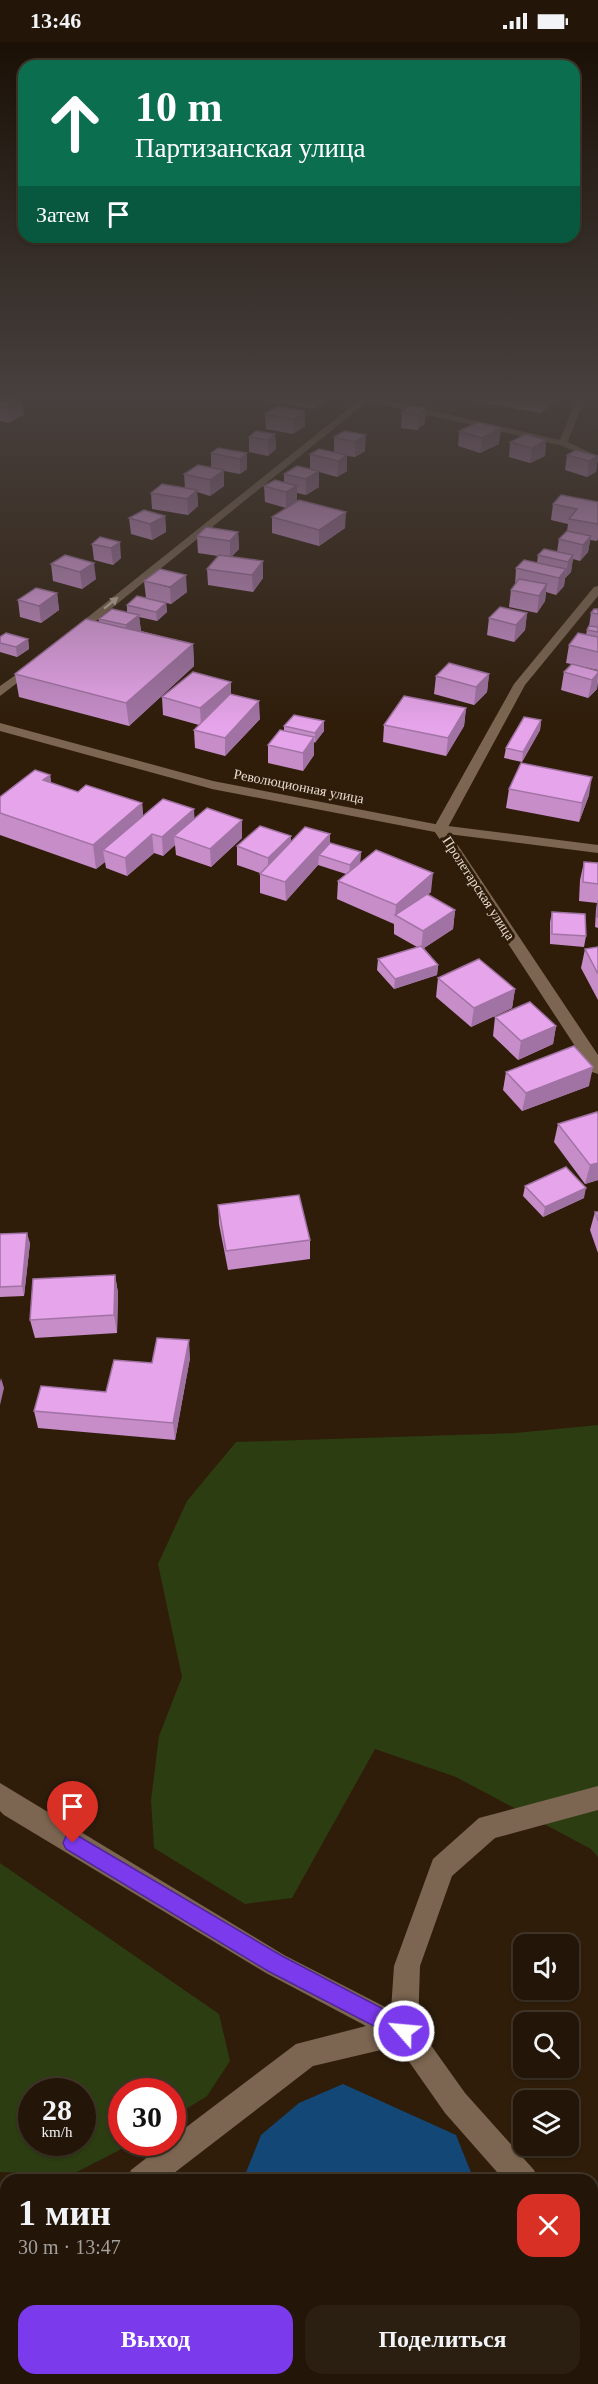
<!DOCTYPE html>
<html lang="ru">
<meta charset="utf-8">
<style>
body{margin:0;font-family:"Times New Roman",serif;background:#2b1f12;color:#f1f3f6;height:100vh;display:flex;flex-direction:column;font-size:22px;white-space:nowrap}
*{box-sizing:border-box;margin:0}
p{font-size:20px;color:#a39f9c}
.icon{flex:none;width:33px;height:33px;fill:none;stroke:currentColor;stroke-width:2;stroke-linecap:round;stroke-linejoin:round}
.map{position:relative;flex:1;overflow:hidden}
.details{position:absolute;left:0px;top:2132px;width:598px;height:212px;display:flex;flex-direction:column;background:#231608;border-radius:18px 18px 0 0;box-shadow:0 2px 4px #0004,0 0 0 2px #403529}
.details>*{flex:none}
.guide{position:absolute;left:18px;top:18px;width:562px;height:183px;border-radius:18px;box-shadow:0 2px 4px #0004,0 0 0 2px #403529;background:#0b6e4f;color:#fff;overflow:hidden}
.fabs{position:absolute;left:513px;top:1892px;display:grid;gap:12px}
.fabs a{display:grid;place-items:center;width:66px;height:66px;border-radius:12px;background:#231608;box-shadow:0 2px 4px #0004,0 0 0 2px #403529;font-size:30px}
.speed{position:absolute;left:18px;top:2036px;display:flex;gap:12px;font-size:30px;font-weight:700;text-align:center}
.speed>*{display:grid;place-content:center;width:78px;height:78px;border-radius:50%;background:#231608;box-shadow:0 2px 4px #0004,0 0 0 2px #403529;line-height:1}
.speed small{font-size:15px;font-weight:400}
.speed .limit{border:9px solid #d22;background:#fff;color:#111}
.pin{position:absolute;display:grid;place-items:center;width:51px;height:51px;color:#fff;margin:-62px -26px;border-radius:50% 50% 50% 0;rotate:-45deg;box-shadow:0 0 6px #0007}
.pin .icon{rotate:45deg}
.me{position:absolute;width:66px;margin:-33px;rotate:297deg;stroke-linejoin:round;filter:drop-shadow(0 0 4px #0008)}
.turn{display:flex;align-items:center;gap:21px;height:126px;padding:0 18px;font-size:27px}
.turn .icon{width:78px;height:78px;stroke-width:2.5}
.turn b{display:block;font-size:42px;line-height:51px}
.then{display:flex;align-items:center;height:57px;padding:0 18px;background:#0003;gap:12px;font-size:22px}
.round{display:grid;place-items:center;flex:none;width:63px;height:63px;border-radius:18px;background:#2b1f12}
.head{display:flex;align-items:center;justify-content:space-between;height:102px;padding:0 18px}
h1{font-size:36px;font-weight:700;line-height:45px}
.cta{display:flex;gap:12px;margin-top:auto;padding:12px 18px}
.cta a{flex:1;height:69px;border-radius:18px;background:#7c3aed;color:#fff;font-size:24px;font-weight:700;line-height:69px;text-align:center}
.cta a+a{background:#2b1f12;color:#f1f3f6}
.status{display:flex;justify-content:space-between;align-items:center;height:42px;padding:0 30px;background:#231608;direction:ltr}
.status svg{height:16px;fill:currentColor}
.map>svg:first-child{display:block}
.green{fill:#2c3d12;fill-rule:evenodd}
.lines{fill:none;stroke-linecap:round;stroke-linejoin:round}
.river{fill:#134776;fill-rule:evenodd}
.minor{fill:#7c6651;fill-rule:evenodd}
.tertiary{fill:#7c6651;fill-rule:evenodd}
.wall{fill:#c68dc9}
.shaded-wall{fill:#a173a4}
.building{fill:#e6a4ea;stroke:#a173a4;stroke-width:1.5}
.oneway{fill:#c4b3a4}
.route{fill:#7c3aed;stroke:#51269a;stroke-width:1.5}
.labels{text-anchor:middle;stroke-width:6;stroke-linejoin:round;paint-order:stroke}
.far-street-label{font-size:14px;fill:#eaddd1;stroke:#2f1d0a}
</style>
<div class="status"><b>13:46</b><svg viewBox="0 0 49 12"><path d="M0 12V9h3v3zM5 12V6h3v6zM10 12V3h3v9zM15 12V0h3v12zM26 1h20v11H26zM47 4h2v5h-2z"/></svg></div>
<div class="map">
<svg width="598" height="2342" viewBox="0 0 598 2342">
<rect width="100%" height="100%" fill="#2f1d0a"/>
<path class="green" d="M598 1383V1815L591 1807 456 1735 375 1707 292 1856 245 1862 154 1806 151 1758 159 1694 182 1635 158 1522 187 1459 236 1400 515 1391Z
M0 1821 219 1972 230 2019 207 2054 173 2075 172 2049H122V2100H135L73 2132 0 2130ZM32 2049H82V2100H32Z"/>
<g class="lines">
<path class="river" d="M343 2042 456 2093 474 2138H243L261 2093 299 2061Z
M592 2160 598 2163V2295L592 2293Z
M0 2225 6 2226V2337H55L54 2341 0 2342Z"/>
<path class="minor" d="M362 356H377L560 398 577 356H585L567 401 563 404 368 359 76 595H68V591Z
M598 544V554L525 643 447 787 598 1013V1032L592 1030 433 787 514 642 594 545Z
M34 620 40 623 38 625 0 654V644Z
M0 1741 284 1913 391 1968 394 1924 433 1817 479 1776 598 1744V1768L495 1796 452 1834 420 1924 418 1985 465 2051 534 2128 538 2138H504L445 2071 398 2004 313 2024 165 2138H127L131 2128 167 2100H172V2096L296 2002 366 1984 266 1931 4 1773 0 1769Z
M592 2153H598V2183H592Z
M0 2154H6V2184H0Z
M268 2337H303L305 2342H266Z"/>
<path class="tertiary" d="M563 398 598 414V420L560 403 559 401Z
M0 681 213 739 440 783 598 803V811L440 791 212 747 0 689Z"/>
</g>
<path class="wall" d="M0 356 24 372 9 381 0 379Z
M259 356H328L315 367 259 358Z
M455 356H556V358L541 371Z
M410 364 425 381 417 388 401 386 402 370Z
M305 369V384L293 392 266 387 265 372Z
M345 389 365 409 355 415 347 414V429L337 435 319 430V445L306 453 297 451V459L345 486 319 504 272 491V475L286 466 265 460 264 444 284 440V432L310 427V412L334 410V395Z
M459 389 499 402 480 411 458 404Z
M275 392 276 407 268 414 249 410V395Z
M546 398 545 414 530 421 509 415 510 400Z
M211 411H247V427L240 432 224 429V444L210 454 197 450 198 464 188 473 152 467 151 451 185 446 184 432 211 426Z
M567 413 598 414 596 430 587 435 565 428Z
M598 460V497L597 499 590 498 588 510 580 519 573 517 571 530 565 536 564 544 556 553 546 550 545 559 537 571 509 565 511 548 515 543 516 526 537 521 538 513 557 510 559 497 567 489 568 482 551 478 553 462Z
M165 474 166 490 152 498 131 492 129 476Z
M238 490 239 507 231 515 263 519V536L253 550 208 543 207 527 218 514 198 511 197 494Z
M100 495 121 516 113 523 94 518 92 502Z
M65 513 96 537 82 547 53 539 51 522Z
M144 539 187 550 171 562 166 561 167 570 157 579 139 575 141 589 193 602 194 624 129 684 19 655 15 632 99 580V577L127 570V563L157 559 146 556Z
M57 551 59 568 41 581 20 575 18 558Z
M598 567V628L580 624 598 629V640L597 647 588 656 561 648 564 630 571 622 566 621 569 603 586 593 587 588 589 584 591 571Z
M527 571 525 588 514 600 487 593 489 576Z
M0 595 28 597 29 607 17 615 0 610Z
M489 632 487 650 474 663 434 652 436 634Z
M231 652 260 677 225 714 195 706 194 688 199 683 163 673 162 655Z
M466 666 464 684 446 714 383 700 384 683Z
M541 678 540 688 522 720 504 716 506 706Z
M284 684 324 689 314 701V713L303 729 268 721V703L284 689Z
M50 733 51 741 78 750 142 761 143 774 194 767V777L242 778V796L211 825 176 813 175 803 163 814 154 811 127 834 106 826 105 820 96 827 0 793V755Z
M509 747 589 753 579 780 506 766Z
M330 792V801L361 810 360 820 431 850 427 853 455 868 453 887 424 906 438 923 437 933 394 947 377 928 378 917 417 905 394 892V882L337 857 338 839 346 832 318 823 286 859 260 851V831L237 823V804L291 794V800Z
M584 820 598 821V886L595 885 596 868 597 861 579 859 580 838Z
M552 870 586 894 584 905 550 902V880Z
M598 905V958L581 926 585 907Z
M438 936 515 947 512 966 471 985 436 955Z
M495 975 556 984 553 1002 518 1018 493 994Z
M506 1030 589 1044 522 1069 503 1048Z
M598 1072V1138L585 1142 554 1100 558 1082Z
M525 1144 584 1156 543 1175 523 1154Z
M218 1163 310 1198V1217L228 1228 219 1182Z
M595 1170H598V1211L590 1188Z
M0 1192 30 1201 24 1254 0 1255Z
M115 1233 118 1251 117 1291 35 1296 30 1278Z
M190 1316 175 1398 38 1386 34 1369 106 1350 152 1321Z"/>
<path class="shaded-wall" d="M315 356H328L315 367Z
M543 356H556V358L541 371Z
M22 357 24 372 9 381 7 366Z
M426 366 425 381 417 388 418 373Z
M305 369V384L293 392V377Z
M501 386 499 402 480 411 482 396Z
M275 392 276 407 268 414V398Z
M366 393 365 409 355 415V400Z
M546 398 545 414 530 421 532 406Z
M247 411V427L240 432V417Z
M347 413V429L337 435 338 419Z
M598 414 596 430 587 435 589 419Z
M224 428V444L210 454V438Z
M319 429V445L306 453V437Z
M297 444V460L286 466V450Z
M197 448 198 464 188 473 187 457Z
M346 470 345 486 319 504V488Z
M165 474 166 490 152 498 150 482Z
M238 490 239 507 230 516V499Z
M591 494 588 510 580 519 583 503Z
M120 500 121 516 113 523 111 506Z
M573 513 571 530 565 536 568 520Z
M263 519V536L253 550 252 533Z
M94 521 96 537 82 547 80 530Z
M566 527 564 544 556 553 559 536Z
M186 533 187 550 171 562 170 545Z
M547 542 545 559 537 571 539 554Z
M57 551 59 568 41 581 39 564Z
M166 561 167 570 157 579 156 570Z
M527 571 525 588 514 600 516 583Z
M139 573 141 590 128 601 126 583Z
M28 597 29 607 17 615 16 605Z
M193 602 194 624 129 684 126 661Z
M598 631 597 647 588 656 592 638Z
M489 632 487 650 474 663 476 645Z
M231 640V658L201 684 200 666Z
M259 659 260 677 225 714V696Z
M466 666 464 684 446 714 448 696Z
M541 678 540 688 522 720 523 710Z
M324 679V689L315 701V691Z
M314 695V713L303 729V711Z
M50 733 53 757 43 738Z
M592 735 589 753 579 780 582 761Z
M142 761 144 785 103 808 105 820 96 827 93 803Z
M194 767 195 786 174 794 175 803 163 814 162 795Z
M242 778V796L211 825 210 807Z
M152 792 154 811 127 834 125 816Z
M330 792V811L319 813 318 823 286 859 285 840Z
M291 794V813L268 834V816Z
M361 810 360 821 349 833 350 823Z
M433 831 431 850 401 876 395 873 394 882 396 863Z
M455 868 453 887 421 908 423 889Z
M438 923 437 933 394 947 395 937Z
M515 947 512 966 471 985 474 966Z
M556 984 553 1002 518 1018 521 999Z
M593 1025 589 1044 522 1069 526 1051Z
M598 1121V1138L585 1142 590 1123Z
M586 1146 584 1156 543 1175 545 1165Z
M27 1191 30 1201 24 1254 22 1244Z
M115 1233 118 1251 117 1291 114 1273Z
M189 1298 190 1316 175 1398 173 1381Z
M1 1336 4 1346 0 1363V1340Z"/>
<path class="building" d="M0 356H14L22 357 7 366 0 364Z
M277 364 305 369 293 377 265 372Z
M410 364 426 366 418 373 402 370Z
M478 380 501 386 482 396 459 389Z
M256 389 275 392 268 398 249 395Z
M345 389 366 393 355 400 334 395Z
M526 392 546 398 532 406 510 400Z
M218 406 247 411 240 417 211 411Z
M319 407 347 413 338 419 310 412Z
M576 408 598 414 589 419 567 413Z
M198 423 224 428 210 438 184 432Z
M297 424 319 429 306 437 284 432Z
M275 438 297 444 286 450 264 444Z
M162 442 197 448 187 457 151 451Z
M561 453 598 460V482L569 477 577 467 553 462Z
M299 458 346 470 319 488 272 475Z
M144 468 165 474 150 482 129 476Z
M206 485 238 490 230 499 197 494Z
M567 489 591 494 583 503 559 497Z
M100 495 120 500 111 506 92 502Z
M544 507 573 513 568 520 538 513Z
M65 513 94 521 80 530 51 522Z
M219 513 263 519 252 533 207 527Z
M524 518 566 527 559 536 516 526Z
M160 527 186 533 170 545 144 539Z
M519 537 547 542 539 554 511 548Z
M36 546 57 551 39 564 18 558Z
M137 554 166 561 156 570 127 563Z
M500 565 527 571 516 583 489 576Z
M112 567 139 573 126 583 99 577Z
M594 567H598V572L591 571Z
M86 577 193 602 126 661 15 632Z
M589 584 598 585V590L587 588Z
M6 591 28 597 16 605 0 601V595Z
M578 591 598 595V610L569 603Z
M449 621 489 632 476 645 436 634Z
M572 622 598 629V631L592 638 564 630Z
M193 630 231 640 200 666 162 655Z
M230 652 259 659 225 696 194 688Z
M404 654 466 666 448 696 384 683Z
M294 673 324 679 315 691 284 684Z
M524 675 541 678 523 710 506 706Z
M280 688 314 695 303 711 268 703Z
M521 721 592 735 582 761 509 747Z
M35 728 50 733 43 738 78 750 86 743 142 761 93 803 0 771V755Z
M163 757 194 767 162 795 152 792 125 816 103 808Z
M207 766 242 778 210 807 174 794Z
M260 784 291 794 268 816 237 804Z
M305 785 330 792 285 840 260 832Z
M330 801 361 810 350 823 319 813Z
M376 808 433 831 396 863 338 839Z
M584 820 598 821V842L583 840Z
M427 852 455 868 423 889 395 873Z
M598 858V875H597Z
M552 870 585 872 586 894 552 892Z
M421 904 438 923 395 937 378 917Z
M598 905V932L585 907Z
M479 917 515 947 474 966 438 936Z
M530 960 556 984 521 999 495 975Z
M574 1004 593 1025 526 1051 506 1030Z
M597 1070 598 1072V1121L590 1123 558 1082Z
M566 1125 586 1146 545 1165 525 1144Z
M299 1153 310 1198 226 1209 218 1163Z
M595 1170H598V1179Z
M27 1191 22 1244 0 1245V1192Z
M115 1233 114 1273 30 1278 33 1237Z
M157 1296 189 1298 173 1381 34 1369 41 1344 106 1350 114 1318 152 1321Z"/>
<defs><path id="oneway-solid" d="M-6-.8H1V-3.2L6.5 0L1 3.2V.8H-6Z" transform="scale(1.5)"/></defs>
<use class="oneway" href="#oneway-solid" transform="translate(111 561) rotate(-39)"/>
<linearGradient id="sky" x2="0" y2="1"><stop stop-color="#1a1006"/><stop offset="0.52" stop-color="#47403e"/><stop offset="1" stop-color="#47403e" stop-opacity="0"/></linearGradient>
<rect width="598" height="684" fill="url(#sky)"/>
<path class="route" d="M73 1791 282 1914 412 1982 415 1989 412 1996 404 1999 397 1996 268 1929 66 1807 63 1801 66 1794Z"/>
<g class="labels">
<g class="far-street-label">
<text transform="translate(299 744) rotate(11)" y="5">Революционная улица</text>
<text transform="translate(479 846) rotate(57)" y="5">Пролетарская улица</text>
</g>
</g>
</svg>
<div class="fabs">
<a><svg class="icon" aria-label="sound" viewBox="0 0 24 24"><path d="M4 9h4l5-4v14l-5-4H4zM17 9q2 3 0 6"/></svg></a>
<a><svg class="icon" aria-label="search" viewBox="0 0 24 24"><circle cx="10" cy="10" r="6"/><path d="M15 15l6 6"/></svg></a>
<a><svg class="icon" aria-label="layers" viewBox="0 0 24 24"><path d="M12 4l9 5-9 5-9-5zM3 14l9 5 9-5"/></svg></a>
</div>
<div class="speed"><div>28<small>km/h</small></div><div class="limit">30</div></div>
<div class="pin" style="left:73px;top:1801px;background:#d93025"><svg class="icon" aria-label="arrive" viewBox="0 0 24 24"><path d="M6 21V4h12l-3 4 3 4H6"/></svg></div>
<svg class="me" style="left:404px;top:1989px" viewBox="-20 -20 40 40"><circle r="17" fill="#7c3aed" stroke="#fff" stroke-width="3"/><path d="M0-11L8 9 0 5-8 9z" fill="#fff"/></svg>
<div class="guide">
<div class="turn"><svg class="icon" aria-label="ahead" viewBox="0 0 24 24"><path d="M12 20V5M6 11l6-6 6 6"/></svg><div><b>10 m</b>Партизанская улица</div></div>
<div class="then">Затем<svg class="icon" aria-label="arrive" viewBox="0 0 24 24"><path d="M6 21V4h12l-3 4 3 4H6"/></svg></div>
</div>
<section class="details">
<div class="head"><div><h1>1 мин</h1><p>30 m · 13:47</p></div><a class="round" style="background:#d93025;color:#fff"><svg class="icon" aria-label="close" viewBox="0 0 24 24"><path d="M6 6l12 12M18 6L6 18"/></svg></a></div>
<div class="cta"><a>Выход</a><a>Поделиться</a></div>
</section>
</div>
